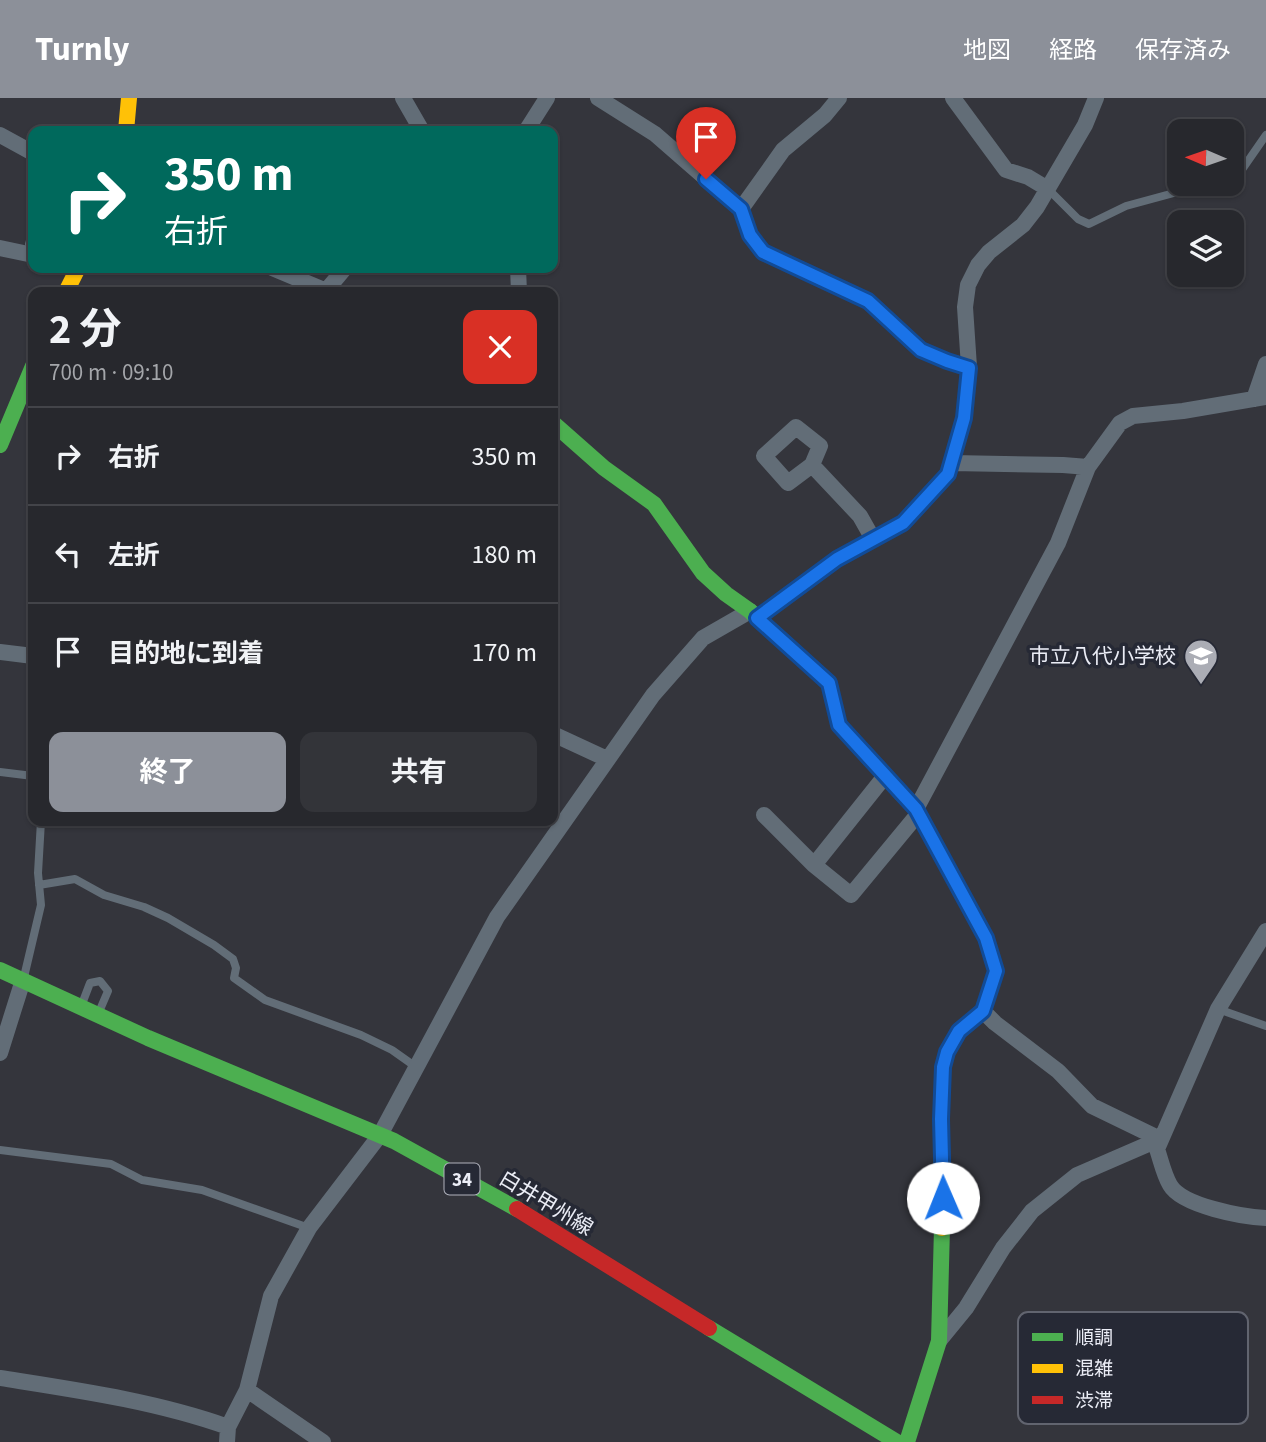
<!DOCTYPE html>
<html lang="ja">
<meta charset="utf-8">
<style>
body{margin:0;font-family:"Source Sans 3","Noto Sans JP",sans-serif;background:#333439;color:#f1f3f6;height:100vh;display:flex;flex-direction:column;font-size:26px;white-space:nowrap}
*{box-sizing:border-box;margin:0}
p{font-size:23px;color:#a4a6aa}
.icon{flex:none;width:38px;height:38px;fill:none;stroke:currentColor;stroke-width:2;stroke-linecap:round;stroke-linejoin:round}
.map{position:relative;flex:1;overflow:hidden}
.drawer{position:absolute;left:28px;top:189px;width:530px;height:539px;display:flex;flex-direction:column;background:#27282d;border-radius:14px;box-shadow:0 2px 5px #0004,0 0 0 2px #434449}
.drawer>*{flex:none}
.top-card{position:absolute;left:28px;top:28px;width:530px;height:147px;border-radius:14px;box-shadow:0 2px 5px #0004,0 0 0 2px #434449;background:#00695c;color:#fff;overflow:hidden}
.needle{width:46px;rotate:272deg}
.tools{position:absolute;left:1167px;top:21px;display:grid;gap:14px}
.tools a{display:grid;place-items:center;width:77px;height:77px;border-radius:14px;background:#27282d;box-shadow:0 2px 5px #0004,0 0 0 2px #434449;font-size:35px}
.pin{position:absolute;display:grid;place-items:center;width:60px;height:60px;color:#fff;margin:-72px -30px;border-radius:50% 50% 50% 0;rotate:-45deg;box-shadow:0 0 7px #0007}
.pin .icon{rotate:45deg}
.me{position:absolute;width:77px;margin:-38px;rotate:359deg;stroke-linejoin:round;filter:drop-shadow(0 0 5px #0008)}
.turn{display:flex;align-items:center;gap:24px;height:147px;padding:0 21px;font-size:32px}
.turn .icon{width:91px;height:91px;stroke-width:2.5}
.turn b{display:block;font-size:49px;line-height:60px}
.round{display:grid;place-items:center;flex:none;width:74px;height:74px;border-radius:14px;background:#333439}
.headline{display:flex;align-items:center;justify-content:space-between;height:119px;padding:0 21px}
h1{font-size:42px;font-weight:700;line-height:52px}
.cta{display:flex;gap:14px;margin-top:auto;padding:14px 21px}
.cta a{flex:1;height:80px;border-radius:14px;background:#8c9099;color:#fff;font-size:28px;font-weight:700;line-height:80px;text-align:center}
.cta a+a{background:#333439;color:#f1f3f6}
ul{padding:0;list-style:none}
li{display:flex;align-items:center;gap:21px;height:98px;padding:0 21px;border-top:2px solid #434449}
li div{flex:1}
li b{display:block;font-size:26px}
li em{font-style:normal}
header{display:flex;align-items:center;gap:42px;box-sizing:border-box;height:98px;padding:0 35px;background:#8c9099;color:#fff}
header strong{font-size:33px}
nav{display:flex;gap:38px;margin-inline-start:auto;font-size:24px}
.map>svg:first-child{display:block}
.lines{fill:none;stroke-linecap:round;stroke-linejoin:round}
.lane{stroke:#626d77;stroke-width:8}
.street{stroke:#626d77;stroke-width:16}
.fast{stroke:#4caf50;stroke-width:16}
.slow{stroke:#ffc107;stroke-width:16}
.jam{stroke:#c62828;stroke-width:16}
.route-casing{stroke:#114b97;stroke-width:18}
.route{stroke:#1a73e8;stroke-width:12}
.labels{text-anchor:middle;stroke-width:7;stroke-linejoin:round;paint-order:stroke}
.shield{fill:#262935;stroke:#b0b2bc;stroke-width:2}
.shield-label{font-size:19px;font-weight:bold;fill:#ebedf6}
.poi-label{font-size:21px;fill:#ebedf6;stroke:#262935;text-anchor:end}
.street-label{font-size:21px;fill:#ebedf6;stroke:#262935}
.key{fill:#262935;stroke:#61646f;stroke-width:2}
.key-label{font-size:19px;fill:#ebedf6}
</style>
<header>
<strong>Turnly</strong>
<nav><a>地図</a><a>経路</a><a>保存済み</a></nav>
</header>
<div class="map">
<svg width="1266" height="1344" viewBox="0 0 1266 1344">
<rect width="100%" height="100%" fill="#34353c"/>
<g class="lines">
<path class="lane" d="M1232 78 1241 73 1266 37
M1048 91 1078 121 1089 126 1126 108 1207 86
M33 132 29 146 33 148
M0 674 33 678
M39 787 75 781 104 797 144 809 168 820 214 847 233 861 236 870 234 880 265 902 361 937 392 952 416 969
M24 879 41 807 38 775 41 723
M82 906 90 885 100 883 108 893 99 914
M1218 911 1266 928
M0 1052 111 1066 142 1082 202 1092 309 1130"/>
<path class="street" d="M403 0 422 33
M598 0 655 36 741 111 750 137 763 154 868 203 921 252 947 263 969 269
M953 0 1006 72 1028 79 1048 91
M526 33 547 0
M0 37 33 55
M741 111 783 52 825 17 839 0
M0 150 33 157
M272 170 329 194
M518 170 519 194
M325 194 345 170
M1254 301 1266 266
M952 365 1063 367 1088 369
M812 367 788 385 764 358 796 329 820 348 812 367 860 418 873 441
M757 520 837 461 903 425 948 376 964 320 969 269 965 209 968 187 978 167 989 154 1023 127 1037 109 1085 27 1096 0
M0 554 33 558
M553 636 607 661
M916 711 1058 445 1088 369 1120 325 1133 318 1183 313 1266 299
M764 717 814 767 851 797 918 716
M814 767 885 678
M1266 833 1218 911 1157 1051C1161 1063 1164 1077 1170 1087 1182 1108 1243 1119 1266 1120
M983 913 995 925 1058 973 1092 1008 1160 1041
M0 955 23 882
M939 1243 966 1210 1003 1150 1032 1113 1077 1077 1160 1041
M0 1280C76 1292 155 1303 228 1329
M247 1292 323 1344
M227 1344 228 1329 247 1292 271 1198 309 1130 380 1037 497 819 653 597 703 540 750 513"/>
<path class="fast" d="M553 325 604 370 654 406 703 475 726 496 750 513 829 585 839 627 900 694
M0 347 33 268
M0 872 148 940 394 1043 517 1111
M709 1230 897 1344
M907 1344 939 1243 942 1130"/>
<path class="slow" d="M126 33 129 0
M66 194 78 170
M900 694 916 711 986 840 996 873 983 913 959 933 947 954 943 969 941 1021 942 1130"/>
<path class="jam" d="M517 1111 709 1230"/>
</g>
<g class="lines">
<g class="route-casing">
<path id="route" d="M706 81 741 111 750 137 763 154 868 203 921 252 947 263 969 270 964 320 948 376 903 425 837 461 757 520 829 585 839 627 916 711 986 840 996 873 983 913 959 933 947 954 943 969 941 1021 943 1100"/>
</g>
<use href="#route" class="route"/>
</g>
<defs>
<g id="school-pin" transform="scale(1.75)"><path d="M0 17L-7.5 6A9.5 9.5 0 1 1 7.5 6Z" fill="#abadb5" stroke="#262935"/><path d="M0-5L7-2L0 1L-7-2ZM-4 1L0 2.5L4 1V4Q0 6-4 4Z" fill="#fff"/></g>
</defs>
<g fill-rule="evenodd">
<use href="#school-pin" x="1201" y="558"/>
</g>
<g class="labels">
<rect class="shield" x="444.5" y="1065.5" width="35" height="31" rx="5"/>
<g class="shield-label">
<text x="462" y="1088">34</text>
</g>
<g class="poi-label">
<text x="1176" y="565">市立八代小学校</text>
</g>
<g class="street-label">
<text transform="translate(546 1105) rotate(31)" y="7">白井甲州線</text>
</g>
</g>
<rect x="1018" y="1214" width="230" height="112" rx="10" class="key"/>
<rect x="1032" y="1235" width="31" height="8" fill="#4caf50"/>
<rect x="1032" y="1266" width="31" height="9" fill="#ffc107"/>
<rect x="1032" y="1298" width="31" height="8" fill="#c62828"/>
<g class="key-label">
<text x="1075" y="1246">順調</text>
<text x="1075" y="1277">混雑</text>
<text x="1075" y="1309">渋滞</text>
</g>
</svg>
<div class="tools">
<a><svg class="needle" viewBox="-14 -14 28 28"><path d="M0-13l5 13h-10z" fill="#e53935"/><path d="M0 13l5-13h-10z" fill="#a4a6aa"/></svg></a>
<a><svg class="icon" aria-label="layers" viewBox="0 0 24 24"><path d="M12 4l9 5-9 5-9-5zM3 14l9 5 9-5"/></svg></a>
</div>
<div class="pin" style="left:706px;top:81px;background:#d93025"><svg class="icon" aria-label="arrive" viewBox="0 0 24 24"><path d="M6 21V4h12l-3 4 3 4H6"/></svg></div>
<svg class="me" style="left:943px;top:1100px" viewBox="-20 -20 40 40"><circle r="19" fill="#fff"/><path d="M0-13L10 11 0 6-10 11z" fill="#1a73e8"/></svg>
<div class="top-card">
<div class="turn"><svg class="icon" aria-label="right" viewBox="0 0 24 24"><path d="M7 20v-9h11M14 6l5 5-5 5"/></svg><div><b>350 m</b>右折</div></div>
</div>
<section class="drawer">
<div class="headline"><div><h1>2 分</h1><p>700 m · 09:10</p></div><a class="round" style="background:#d93025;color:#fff"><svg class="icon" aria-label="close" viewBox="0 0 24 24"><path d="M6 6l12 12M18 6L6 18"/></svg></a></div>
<ul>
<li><svg class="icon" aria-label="right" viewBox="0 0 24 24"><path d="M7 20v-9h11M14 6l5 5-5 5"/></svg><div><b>右折</b></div><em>350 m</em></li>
<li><svg class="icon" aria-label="left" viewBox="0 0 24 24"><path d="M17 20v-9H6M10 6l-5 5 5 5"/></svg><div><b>左折</b></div><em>180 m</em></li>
<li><svg class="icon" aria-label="arrive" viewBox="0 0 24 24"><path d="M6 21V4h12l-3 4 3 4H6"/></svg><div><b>目的地に到着</b></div><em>170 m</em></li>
</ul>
<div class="cta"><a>終了</a><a>共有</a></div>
</section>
</div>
